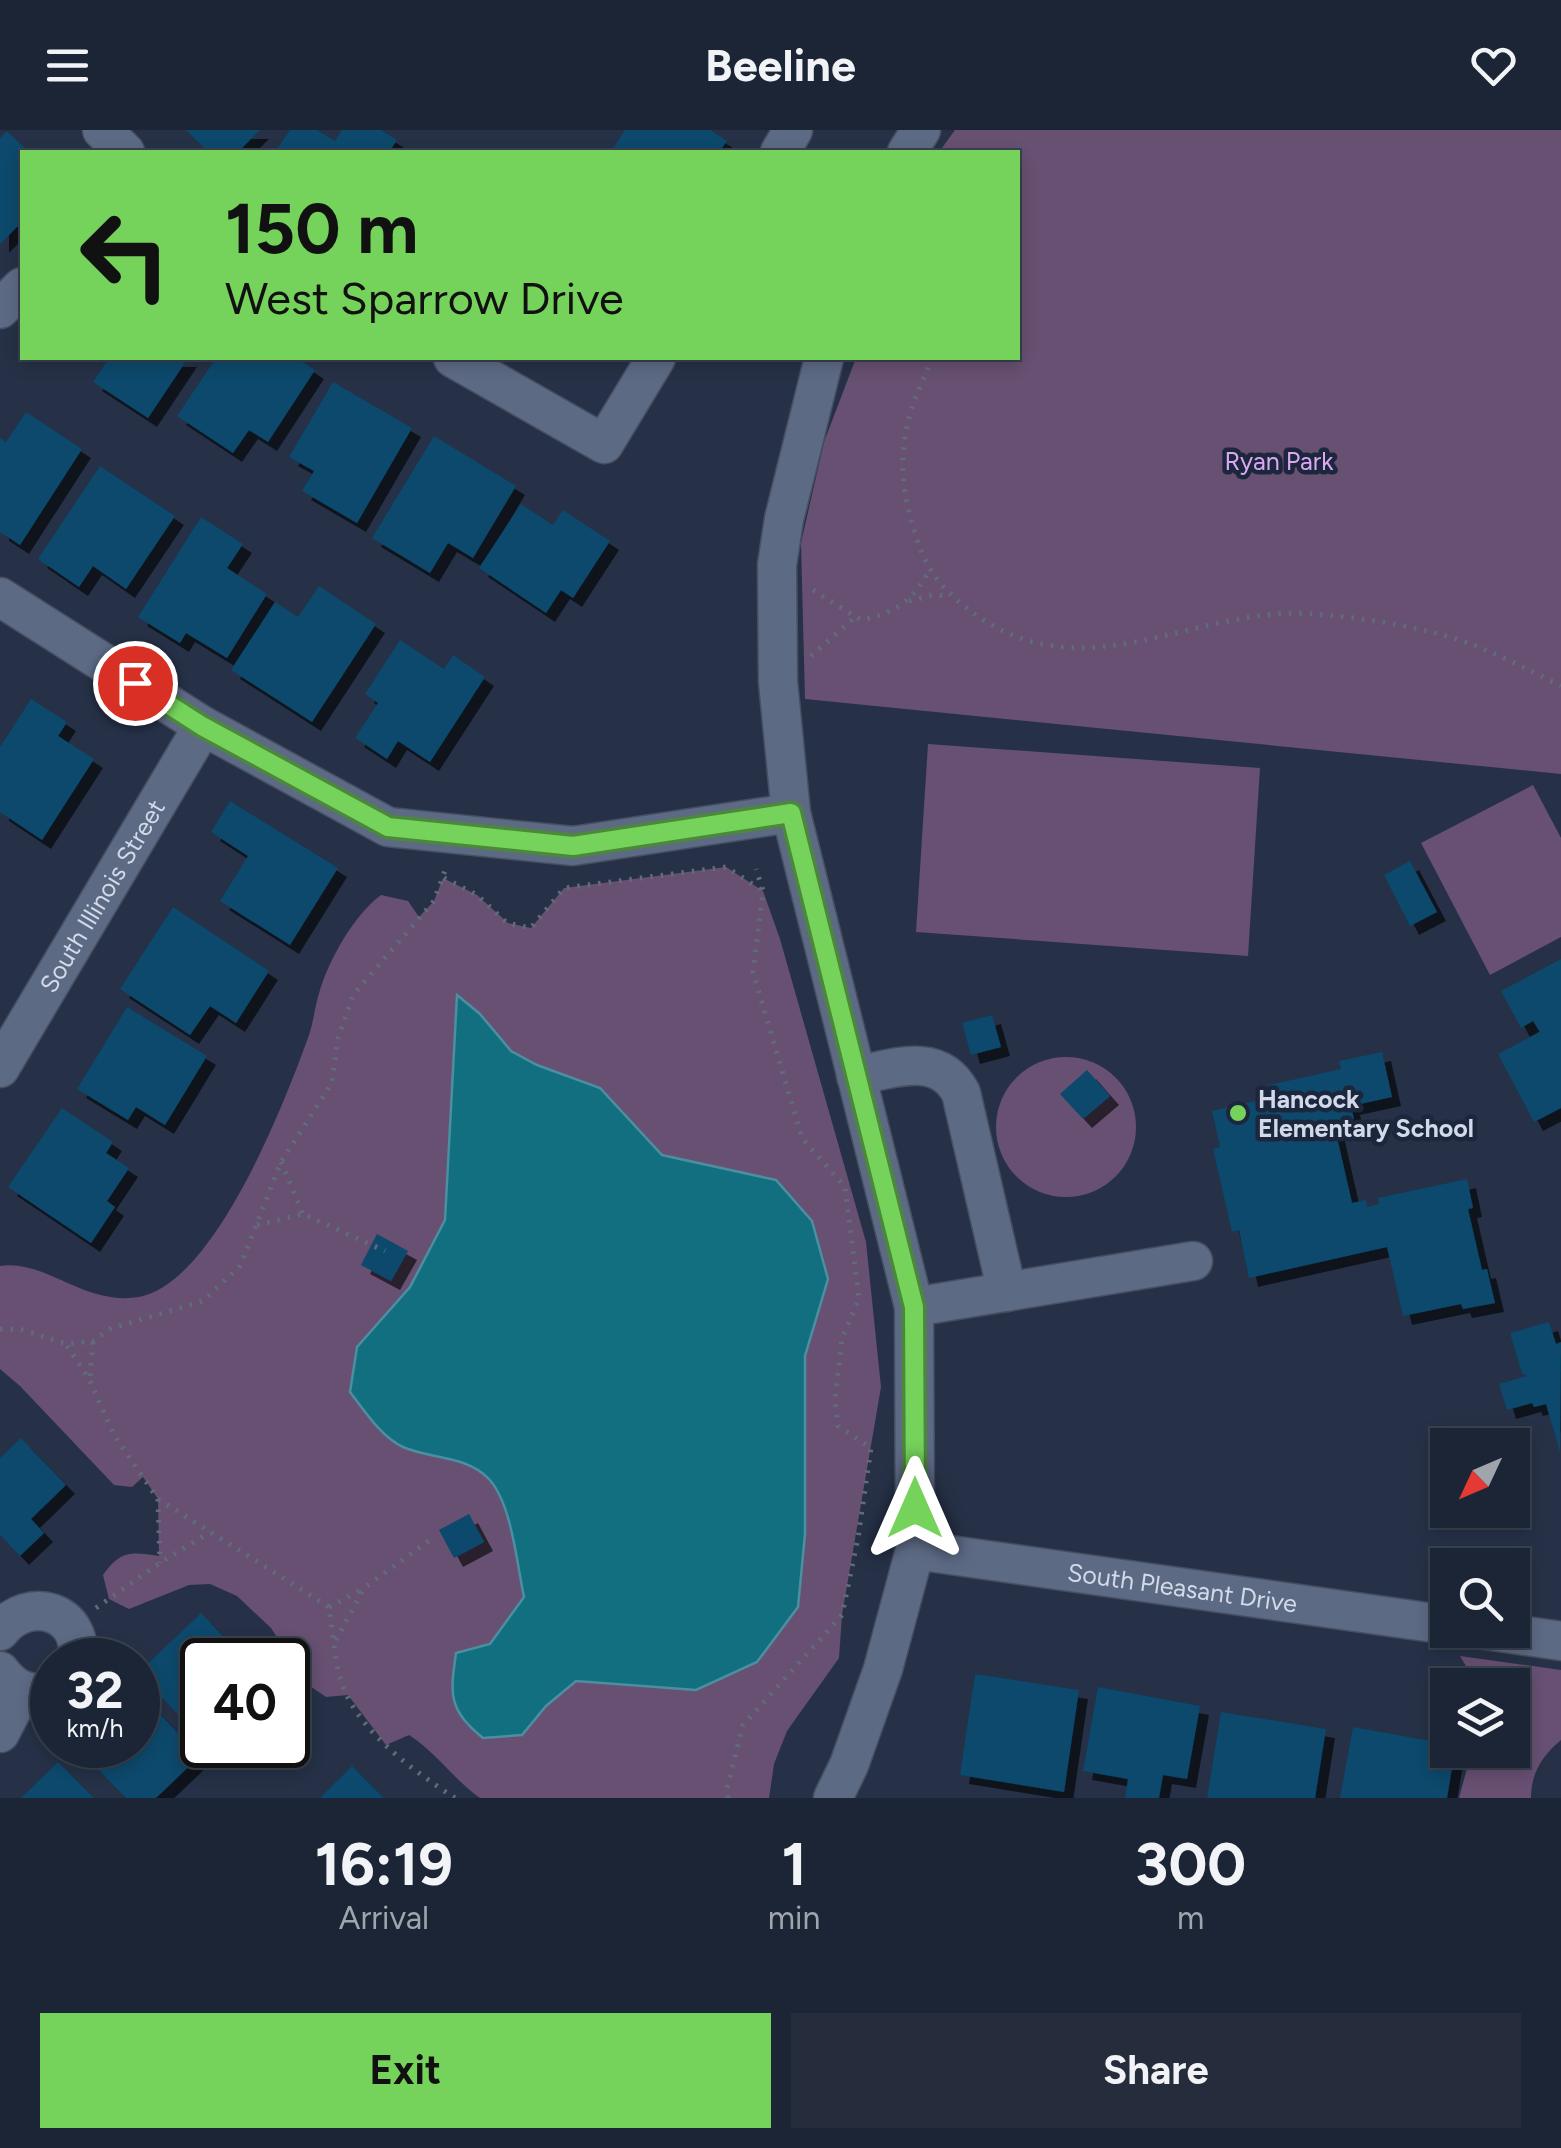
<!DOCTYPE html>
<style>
body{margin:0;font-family:Figtree,sans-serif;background:#252d3d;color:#f1f3f6;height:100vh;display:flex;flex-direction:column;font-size:38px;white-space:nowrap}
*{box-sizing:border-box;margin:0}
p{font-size:32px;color:#a0a5ad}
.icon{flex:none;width:55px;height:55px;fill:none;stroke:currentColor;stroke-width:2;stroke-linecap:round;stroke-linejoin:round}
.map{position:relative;height:1668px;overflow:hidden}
.panel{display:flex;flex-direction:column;background:#1c2535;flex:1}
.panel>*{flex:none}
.hud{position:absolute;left:20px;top:20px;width:1000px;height:210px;border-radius:0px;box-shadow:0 5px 15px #0003,0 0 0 2px #3a4250;background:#75d25b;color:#111;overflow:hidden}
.needle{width:65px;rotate:226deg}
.tools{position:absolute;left:1430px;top:1298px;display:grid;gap:20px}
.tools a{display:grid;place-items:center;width:100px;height:100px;border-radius:0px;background:#1c2535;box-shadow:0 5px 15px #0003,0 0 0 2px #3a4250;font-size:50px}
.speed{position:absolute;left:30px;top:1508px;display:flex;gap:20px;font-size:50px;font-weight:700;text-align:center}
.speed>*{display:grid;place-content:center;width:130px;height:130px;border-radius:50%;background:#1c2535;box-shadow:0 5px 15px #0003,0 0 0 2px #3a4250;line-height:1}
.speed small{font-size:25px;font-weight:400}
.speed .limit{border:5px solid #111;border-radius:15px;background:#fff;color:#111}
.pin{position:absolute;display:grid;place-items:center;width:85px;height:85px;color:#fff;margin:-42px;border:5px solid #fff;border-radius:50%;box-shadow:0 2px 10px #0007}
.me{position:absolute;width:110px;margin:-55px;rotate:0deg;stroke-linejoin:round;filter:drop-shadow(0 0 8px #0008)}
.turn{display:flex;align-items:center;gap:35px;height:210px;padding:0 40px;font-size:45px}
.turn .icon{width:130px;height:130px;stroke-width:2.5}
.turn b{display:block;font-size:70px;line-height:85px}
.eta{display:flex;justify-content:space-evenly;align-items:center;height:170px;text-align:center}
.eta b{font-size:60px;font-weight:700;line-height:70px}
.cta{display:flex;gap:20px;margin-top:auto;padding:20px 40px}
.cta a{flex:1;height:115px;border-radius:0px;background:#75d25b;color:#111;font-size:40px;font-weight:700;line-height:115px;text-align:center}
.cta a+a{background:#252d3d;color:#f1f3f6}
header{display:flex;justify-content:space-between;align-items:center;height:130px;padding:0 40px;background:#1c2535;font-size:45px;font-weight:700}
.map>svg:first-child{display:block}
.green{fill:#675072}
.water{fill:#116f80;stroke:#4b8fa0;stroke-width:2.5}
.building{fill:#084a6c;filter:url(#shadow)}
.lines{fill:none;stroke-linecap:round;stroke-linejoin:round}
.minor-casing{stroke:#464e62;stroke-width:41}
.path{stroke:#616b7e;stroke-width:5;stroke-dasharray:2.5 8;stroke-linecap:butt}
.minor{stroke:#5d6a84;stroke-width:38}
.route-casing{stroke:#4c883b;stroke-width:25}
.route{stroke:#75d25b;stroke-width:18}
.poi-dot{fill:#75d25b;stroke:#1c273d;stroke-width:4}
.labels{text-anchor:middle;stroke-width:9;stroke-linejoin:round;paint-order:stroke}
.park-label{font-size:25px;fill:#daa9f2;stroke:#1c273d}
.street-label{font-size:25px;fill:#d2dae9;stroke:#1c273d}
.poi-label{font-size:25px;font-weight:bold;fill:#d2dae9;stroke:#1c273d;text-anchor:start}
</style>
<header><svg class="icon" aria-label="menu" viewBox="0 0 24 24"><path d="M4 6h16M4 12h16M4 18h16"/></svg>Beeline<svg class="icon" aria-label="heart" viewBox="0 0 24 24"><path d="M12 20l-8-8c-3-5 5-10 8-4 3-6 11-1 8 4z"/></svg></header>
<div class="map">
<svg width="1561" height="1668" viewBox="0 0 1561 1668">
<defs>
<filter id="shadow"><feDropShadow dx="9" dy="9" stdDeviation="0" flood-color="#0009"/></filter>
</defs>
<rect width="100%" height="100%" fill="#263147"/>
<path class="green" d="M955 0H1561V644L805 569 801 413 824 312 856 228H1018V22H939Z
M928 614 1260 638 1248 826 916 802Z
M1533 655 1561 708V807L1490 845 1421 713Z
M726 737 763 761 780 809 866 1112 881 1257 842 1485 839 1528 787 1601 774 1634 769 1668H480C454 1650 436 1622 409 1605L386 1615 348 1565 326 1567 307 1554 271 1498 237 1466 210 1454 189 1455 129 1479 109 1469 103 1445C121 1420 131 1422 159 1426L158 1369 143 1347 132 1357 114 1355 20 1256 0 1239V1136C46 1129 84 1176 139 1167 215 1153 285 972 309 905 314 890 315 875 320 860 330 828 354 785 381 765L408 771 419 787 434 771 443 748 477 765 508 793 531 798 564 758Z
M996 997a70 70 0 1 1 140 0a70 70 0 1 1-140 0Z
M1460 1526 1561 1540V1610C1542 1626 1531 1643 1531 1668H1459L1472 1620H1512V1555H1477Z"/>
<path class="water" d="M457 865 480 884 511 921 537 935 600 958 662 1025 776 1050 812 1091 828 1149 805 1226V1404L798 1477 757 1532 696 1560 576 1551 546 1576 522 1605 483 1608C448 1579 450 1565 456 1523L490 1514 524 1467C517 1435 512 1374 489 1349 466 1325 430 1329 403 1317 381 1307 364 1280 350 1262L357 1217 410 1157 445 1090Z
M227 1615H255L258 1620 253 1624 246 1620 230 1633 222 1627Z"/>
<path class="building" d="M186 0H260L238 22H208Z
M290 0H317L335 11 342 0H381L397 10 389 22H275Z
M625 0H710L727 11 719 22H611Z
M7 1 29 22H22V38L19 41 22 44V92L0 114V8Z
M109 228H188L148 288 93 252Z
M216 228H297L315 240 268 312 249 300 233 323 177 286Z
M333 252 412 298 357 393 302 361 314 341 289 327Z
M26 282 82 319 20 415 0 402V308L6 312Z
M434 306 516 356 473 428 448 413 430 443 372 408Z
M100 336 175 386 126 459 93 436 79 457 38 429Z
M521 374 553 395 563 380 610 411 573 468 561 460 546 483 479 438Z
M201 387 243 414 227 438 267 464 227 528 186 503 180 513 138 487Z
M319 456 376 494 312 592 231 540 275 472 298 487Z
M400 510 444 539 453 525 485 547 430 632 398 611 387 629 355 608 378 573 365 564Z
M31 569 67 592 58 606 94 629 42 710 0 682V617Z
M230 671 338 738 290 815 220 771 248 726 211 702Z
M1410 731 1437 782 1410 796 1384 745Z
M173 777 269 841 236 893 210 876 190 905 120 859Z
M1561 829V978L1534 992 1498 924 1540 902 1533 891 1521 898 1501 861Z
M127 877 207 926 165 995 136 977 128 990 77 959Z
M992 885 1001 917 971 925 962 893Z
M1382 922 1392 967 1351 976 1354 989 1334 994 1352 1073 1366 1070 1367 1077 1379 1074 1378 1068 1467 1049 1473 1078 1468 1079 1482 1140 1487 1139 1495 1173 1463 1179 1461 1174 1403 1186 1387 1117 1249 1148 1239 1100 1232 1102 1213 1019 1220 1017 1212 981 1272 967 1269 955 1341 939 1339 931Z
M1087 940 1110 966 1083 989 1060 964Z
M62 978 113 1012 106 1023 129 1038 107 1071 115 1077 91 1113 8 1057Z
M377 1104 408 1121 391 1151 361 1135Z
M1549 1192 1556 1214 1561 1212 1560 1322 1546 1274 1534 1277 1532 1273 1507 1280 1499 1254 1527 1246 1522 1243 1510 1203Z
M21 1308 66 1355 31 1389 44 1403 20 1426 0 1405V1328Z
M469 1384 484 1412 454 1428 439 1400Z
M201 1483 246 1530H202V1586L190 1597 138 1543Z
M975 1544 1079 1560 1064 1662 960 1645Z
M1098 1557 1200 1576 1187 1649 1163 1645 1159 1668H1125L1128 1649 1083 1641Z
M138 1561 200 1626 156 1668H126L86 1627 98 1615H138Z
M1221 1582 1326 1599 1315 1668H1207Z
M1353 1597 1448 1614V1620H1455L1447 1668H1340Z
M58 1632 94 1668H21Z
M352 1636 384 1668H320Z"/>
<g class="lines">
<g class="minor-casing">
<g id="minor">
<path d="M102 0 125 22"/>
<path d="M780 22 793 0"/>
<path d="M907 22 921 0"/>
<path d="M0 179 22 157"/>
<path d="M453 228 604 314 656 228"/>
<path d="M824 228 784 389 777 435 778 552 791 683 914 1177 915 1420 883 1539 849 1635 833 1668"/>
<path d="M0 467 203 596 388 697 573 716 791 683"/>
<path id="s1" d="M0 938 203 596"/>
<path d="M856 946C895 938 939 921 961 963L1007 1162"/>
<path d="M914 1177 1193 1131"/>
<path id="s2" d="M915 1420 1448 1495"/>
<path d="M1485 1500 1561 1511"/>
<path d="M0 1501C28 1464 85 1481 77 1530"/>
<path d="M0 1541C14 1560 30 1567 52 1560"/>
<path d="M0 1603 22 1561"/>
</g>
</g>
<path class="path" d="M933 228C900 295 893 338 917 410 928 444 948 465 976 485 1088 564 1197 474 1315 484 1365 488 1424 497 1471 514 1502 526 1531 541 1561 556
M813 460 861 490C894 484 914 470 929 440
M909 471 933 465 950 466
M811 526 854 488
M444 748 477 765 507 793 531 798 564 758 726 737 760 759
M281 1032 303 1084
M257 1095 303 1084 385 1121
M0 1199H20L66 1214 93 1211 110 1199 203 1171 240 1136 281 1032 332 953 338 908 353 865 434 771 447 735
M67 1216 89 1249 114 1305 158 1369 329 1477C333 1502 334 1530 342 1554 359 1602 415 1642 455 1668
M90 1246 93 1211
M158 1369 160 1433
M329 1477 361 1460
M96 1478 160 1433 210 1402
M336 1510 364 1458 434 1407
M728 1668 727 1658 743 1595 842 1485 858 1408 871 1318 838 1296 835 1270 842 1208 859 1169 845 1057 802 1008 753 842 763 761 756 739"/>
<use href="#minor" class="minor"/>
</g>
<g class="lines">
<g class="route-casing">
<path id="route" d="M135 553 202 596 388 697 573 716 791 683 914 1177 915 1378"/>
</g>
<use href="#route" class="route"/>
</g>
<circle class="poi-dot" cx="1238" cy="983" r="10"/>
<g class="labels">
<g class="park-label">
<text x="1279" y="340">Ryan Park</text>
</g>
<g class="street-label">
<text dy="9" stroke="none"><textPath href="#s1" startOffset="200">South Illinois Street</textPath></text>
<text dy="9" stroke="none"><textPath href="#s2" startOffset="270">South Pleasant Drive</textPath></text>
</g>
<g class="poi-label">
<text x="1258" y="978">Hancock<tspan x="1258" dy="29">Elementary School</tspan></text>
</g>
</g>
</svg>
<div class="tools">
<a><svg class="needle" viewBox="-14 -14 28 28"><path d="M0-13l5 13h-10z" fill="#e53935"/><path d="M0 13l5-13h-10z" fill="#a0a5ad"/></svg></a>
<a><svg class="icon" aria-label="search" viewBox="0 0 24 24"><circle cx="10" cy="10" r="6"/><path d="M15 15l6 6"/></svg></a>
<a><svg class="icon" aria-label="layers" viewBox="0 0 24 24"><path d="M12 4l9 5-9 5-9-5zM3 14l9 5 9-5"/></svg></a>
</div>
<div class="speed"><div>32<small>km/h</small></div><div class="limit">40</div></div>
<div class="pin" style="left:135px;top:553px;background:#d93025"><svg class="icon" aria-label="arrive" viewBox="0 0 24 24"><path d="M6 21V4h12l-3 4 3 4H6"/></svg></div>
<svg class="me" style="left:915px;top:1378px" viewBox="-20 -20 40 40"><path d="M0-17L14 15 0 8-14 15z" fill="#75d25b" stroke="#fff" stroke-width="4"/></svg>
<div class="hud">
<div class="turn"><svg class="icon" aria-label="left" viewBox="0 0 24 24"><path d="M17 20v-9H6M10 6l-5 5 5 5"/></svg><div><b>150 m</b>West Sparrow Drive</div></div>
</div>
</div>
<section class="panel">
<div class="eta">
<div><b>16:19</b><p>Arrival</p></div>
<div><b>1</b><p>min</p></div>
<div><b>300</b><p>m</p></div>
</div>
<div class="cta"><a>Exit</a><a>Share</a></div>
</section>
